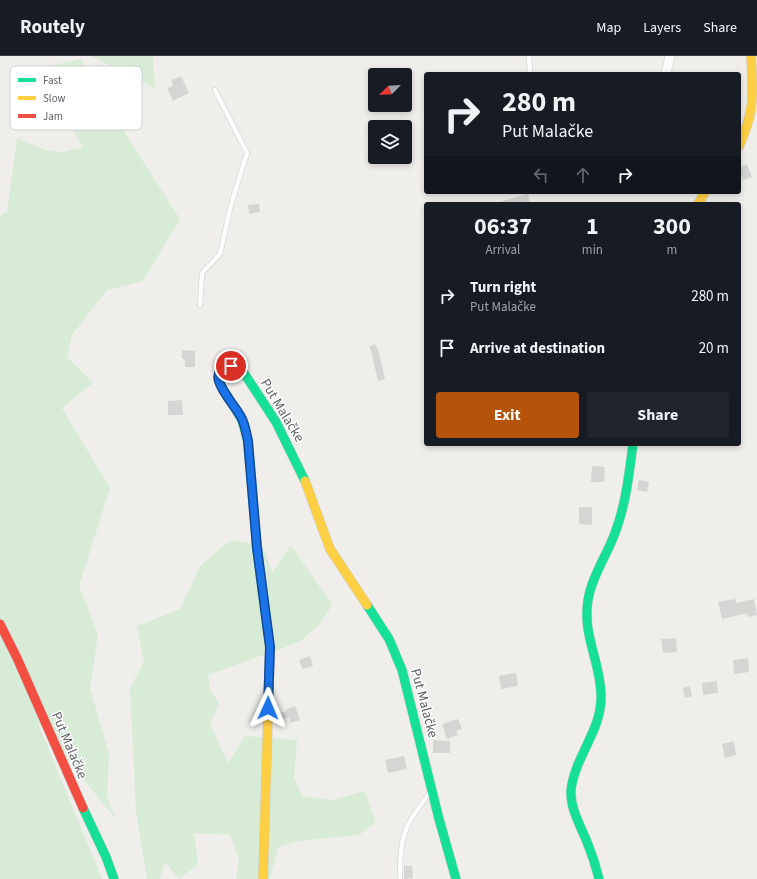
<!DOCTYPE html>
<meta charset="utf-8">
<style>
body{margin:0;font-family:"Source Sans 3",sans-serif;background:#20242c;color:#f1f3f6;height:100vh;display:flex;flex-direction:column;font-size:15px;white-space:nowrap}
*{box-sizing:border-box;margin:0}
p{font-size:13px;color:#9ea1a6}
.icon{flex:none;width:22px;height:22px;fill:none;stroke:currentColor;stroke-width:2;stroke-linecap:round;stroke-linejoin:round}
.map{position:relative;flex:1;overflow:hidden}
.sheet{position:absolute;left:424px;top:146px;width:317px;height:244px;display:flex;flex-direction:column;background:#171b24;border-radius:4px;box-shadow:0 2px 6px #0003}
.sheet>*{flex:none}
.top-card{position:absolute;left:424px;top:16px;width:317px;height:122px;border-radius:4px;box-shadow:0 2px 6px #0003;background:#171b24;color:#f1f3f6;overflow:hidden}
.needle{width:26px;rotate:246deg}
.buttons{position:absolute;left:368px;top:12px;display:grid;gap:8px}
.buttons a{display:grid;place-items:center;width:44px;height:44px;border-radius:4px;background:#171b24;box-shadow:0 2px 6px #0003;font-size:20px}
.pin{position:absolute;display:grid;place-items:center;width:34px;height:34px;color:#fff;margin:-17px;border:2px solid #fff;border-radius:50%;box-shadow:0 1px 4px #0007}
.me{position:absolute;width:44px;margin:-22px;rotate:1deg;stroke-linejoin:round;filter:drop-shadow(0 0 3px #0008)}
.turn{display:flex;align-items:center;gap:14px;height:84px;padding:0 12px;font-size:18px}
.turn .icon{width:52px;height:52px;stroke-width:2.5}
.turn b{display:block;font-size:28px;line-height:34px}
.lanes{display:flex;align-items:center;height:38px;padding:0 12px;background:#0003;justify-content:center;gap:20px;direction:ltr}
.lanes .off{opacity:.35}
.eta{display:flex;justify-content:space-evenly;align-items:center;height:68px;text-align:center}
.eta b{font-size:24px;font-weight:700;line-height:28px}
.cta{display:flex;gap:8px;margin-top:auto;padding:8px 12px}
.cta a{flex:1;height:46px;border-radius:4px;background:#b45309;color:#fff;font-size:16px;font-weight:700;line-height:46px;text-align:center}
.cta a+a{background:#20242c;color:#f1f3f6}
ul{padding:0;list-style:none}
li{display:flex;align-items:center;gap:12px;height:52px;padding:0 12px}
li div{flex:1}
li b{display:block;font-size:15px}
li em{font-style:normal}
header{display:flex;align-items:center;gap:24px;box-sizing:border-box;height:56px;padding:0 20px;background:#171b24;border-bottom:1px solid #363941}
header strong{font-size:19px}
nav{display:flex;gap:22px;margin-inline-start:auto;font-size:14px}
.map>svg:first-child{display:block}
.green{fill:#d8ebd6}
.building{fill:#d6d5d3}
.lines{fill:none;stroke-linecap:round;stroke-linejoin:round}
.lane-casing{stroke:#cbcccc;stroke-width:5.5}
.street-casing{stroke:#cbcccc;stroke-width:10}
.fast-casing{stroke:#cacacb;stroke-width:10}
.slow-casing{stroke:#cacacb;stroke-width:10}
.jam-casing{stroke:#cacacb;stroke-width:10}
.lane{stroke:#fdfcfc;stroke-width:4.5}
.street{stroke:#fdfcfc;stroke-width:9}
.fast{stroke:#16e098;stroke-width:9}
.slow{stroke:#ffcf43;stroke-width:9}
.jam{stroke:#f24e42;stroke-width:9}
.route-casing{stroke:#114b97;stroke-width:10}
.route{stroke:#1a73e8;stroke-width:7}
.labels{text-anchor:middle;stroke-width:3;stroke-linejoin:round;paint-order:stroke}
.street-label{font-size:14px;fill:#5f6368;stroke:#fff}
.key{fill:#fff;stroke:#cfd0d2;stroke-width:1}
.key-label{font-size:11px;fill:#5f6368}
</style>
<header>
<strong>Routely</strong>
<nav><a>Map</a><a>Layers</a><a>Share</a></nav>
</header>
<div class="map">
<svg width="757" height="823" viewBox="0 0 757 823">
<rect width="100%" height="100%" fill="#efeeea"/>
<path class="green" d="M91 0H153L155 32Z
M81 3 133 90 180 163 143 225 107 234 72 279 67 301 93 327 62 352 110 432 79 530 98 579 90 632 109 698 107 740 116 764 37 665 102 823H0V160L7 156 17 82 45 94 63 96 83 91 67 63 35 13Z
M231 484 263 490 272 516 291 489 332 549 320 568 299 586 208 619 210 634 219 647 210 668 228 707 245 680 297 684 294 721 302 740 332 744 365 735 375 767 359 779 298 785 278 791 270 823H236L239 803 230 779 194 777 198 808 179 823 165 806 160 823H147L136 756 130 632 144 606 137 570 180 553 200 510Z"/>
<path class="building" d="M181 20 189 37 173 45 167 32 173 30 171 24Z
M747 108 752 121 743 124 739 112Z
M528 138 530 148H499V146Z
M259 148 260 156 249 158 248 149Z
M375 288 378 293 385 323 378 325 371 295 369 291Z
M182 294 195 295V311H185V303H182Z
M182 344 183 359H168V345Z
M592 410 605 411 604 426H591Z
M639 424 649 426 647 436 637 434Z
M579 451H592V469L579 468Z
M735 543 736 547 754 543 757 559 748 561 747 557 722 563 718 546Z
M676 582 677 596 663 597 661 583Z
M310 600 313 610 302 613 299 604Z
M748 602 749 616 734 618 733 604Z
M516 617 518 630 501 633 499 620Z
M717 625 718 637 703 639 702 627Z
M690 630 692 640 685 642 683 632Z
M295 650 300 664 290 667 289 661 281 664 279 657 287 655 286 653Z
M458 663 462 673 456 675 458 679 447 683 442 668Z
M433 684 450 685V697H433Z
M734 685 736 699 725 702 722 688Z
M404 700 407 713 388 717 385 704Z
M404 810H412L413 822 404 823Z"/>
<g class="lines">
<g class="lane-casing">
<path id="lane" d="M529 0 530 18
M200 249 202 217 220 198 231 149 247 97 215 34
M400 823C400 803 400 782 410 765 416 755 424 745 430 736"/>
</g>
<g class="street-casing">
<path id="street" d="M666 18 670 0"/>
</g>
<g class="fast-casing">
<path id="fast" d="M367 549 389 583 402 614 439 763 456 823
M268 579 257 492 248 385 242 364 220 328 218 321 220 315 225 311 233 310 244 317 276 366 305 425
M83 752 106 801 114 823
M599 823C596 810 592 798 587 786 580 769 570 752 571 734 575 700 602 674 601 640 601 607 582 579 588 544 592 520 607 499 615 477 626 448 629 418 633 388"/>
</g>
<g class="slow-casing">
<path id="slow" d="M739 90C755 55 753 37 751 0
M698 148 705 136
M305 425 330 493 367 549
M263 823 270 591 268 579"/>
</g>
<g class="jam-casing">
<path id="jam" d="M0 568 17 602 83 752"/>
</g>
<use href="#lane" class="lane"/>
<use href="#street" class="street"/>
<use href="#fast" class="fast"/>
<use href="#slow" class="slow"/>
<use href="#jam" class="jam"/>
</g>
<g class="lines">
<g class="route-casing">
<path id="route" d="M231 310C200 315 235 348 241 361 245 368 246 376 248 385L257 492 270 591 268 652"/>
</g>
<use href="#route" class="route"/>
</g>
<g class="labels">
<g class="street-label">
<text transform="translate(283 354) rotate(59)" y="5">Put Malačke</text>
<text transform="translate(425 647) rotate(75)" y="5">Put Malačke</text>
<text transform="translate(70 689) rotate(67)" y="5">Put Malačke</text>
</g>
</g>
<rect x="10" y="10" width="132" height="64" rx="6" class="key"/>
<rect x="18" y="22" width="18" height="4" fill="#16e098"/>
<rect x="18" y="40" width="18" height="4" fill="#ffcf43"/>
<rect x="18" y="58" width="18" height="4" fill="#f24e42"/>
<g class="key-label">
<text x="43" y="28">Fast</text>
<text x="43" y="46">Slow</text>
<text x="43" y="64">Jam</text>
</g>
</svg>
<div class="buttons">
<a><svg class="needle" viewBox="-14 -14 28 28"><path d="M0-13l5 13h-10z" fill="#e53935"/><path d="M0 13l5-13h-10z" fill="#9ea1a6"/></svg></a>
<a><svg class="icon" aria-label="layers" viewBox="0 0 24 24"><path d="M12 4l9 5-9 5-9-5zM3 14l9 5 9-5"/></svg></a>
</div>
<div class="pin" style="left:231px;top:310px;background:#d93025"><svg class="icon" aria-label="arrive" viewBox="0 0 24 24"><path d="M6 21V4h12l-3 4 3 4H6"/></svg></div>
<svg class="me" style="left:268px;top:652px" viewBox="-20 -20 40 40"><path d="M0-17L14 15 0 8-14 15z" fill="#1a73e8" stroke="#fff" stroke-width="4"/></svg>
<div class="top-card">
<div class="turn"><svg class="icon" aria-label="right" viewBox="0 0 24 24"><path d="M7 20v-9h11M14 6l5 5-5 5"/></svg><div><b>280 m</b>Put Malačke</div></div>
<div class="lanes"><svg class="icon off" aria-label="left" viewBox="0 0 24 24"><path d="M17 20v-9H6M10 6l-5 5 5 5"/></svg><svg class="icon off" aria-label="ahead" viewBox="0 0 24 24"><path d="M12 20V5M6 11l6-6 6 6"/></svg><svg class="icon" aria-label="right" viewBox="0 0 24 24"><path d="M7 20v-9h11M14 6l5 5-5 5"/></svg></div>
</div>
<section class="sheet">
<div class="eta">
<div><b>06:37</b><p>Arrival</p></div>
<div><b>1</b><p>min</p></div>
<div><b>300</b><p>m</p></div>
</div>
<ul>
<li><svg class="icon" aria-label="right" viewBox="0 0 24 24"><path d="M7 20v-9h11M14 6l5 5-5 5"/></svg><div><b>Turn right</b><p>Put Malačke</p></div><em>280 m</em></li>
<li><svg class="icon" aria-label="arrive" viewBox="0 0 24 24"><path d="M6 21V4h12l-3 4 3 4H6"/></svg><div><b>Arrive at destination</b></div><em>20 m</em></li>
</ul>
<div class="cta"><a>Exit</a><a>Share</a></div>
</section>
</div>
